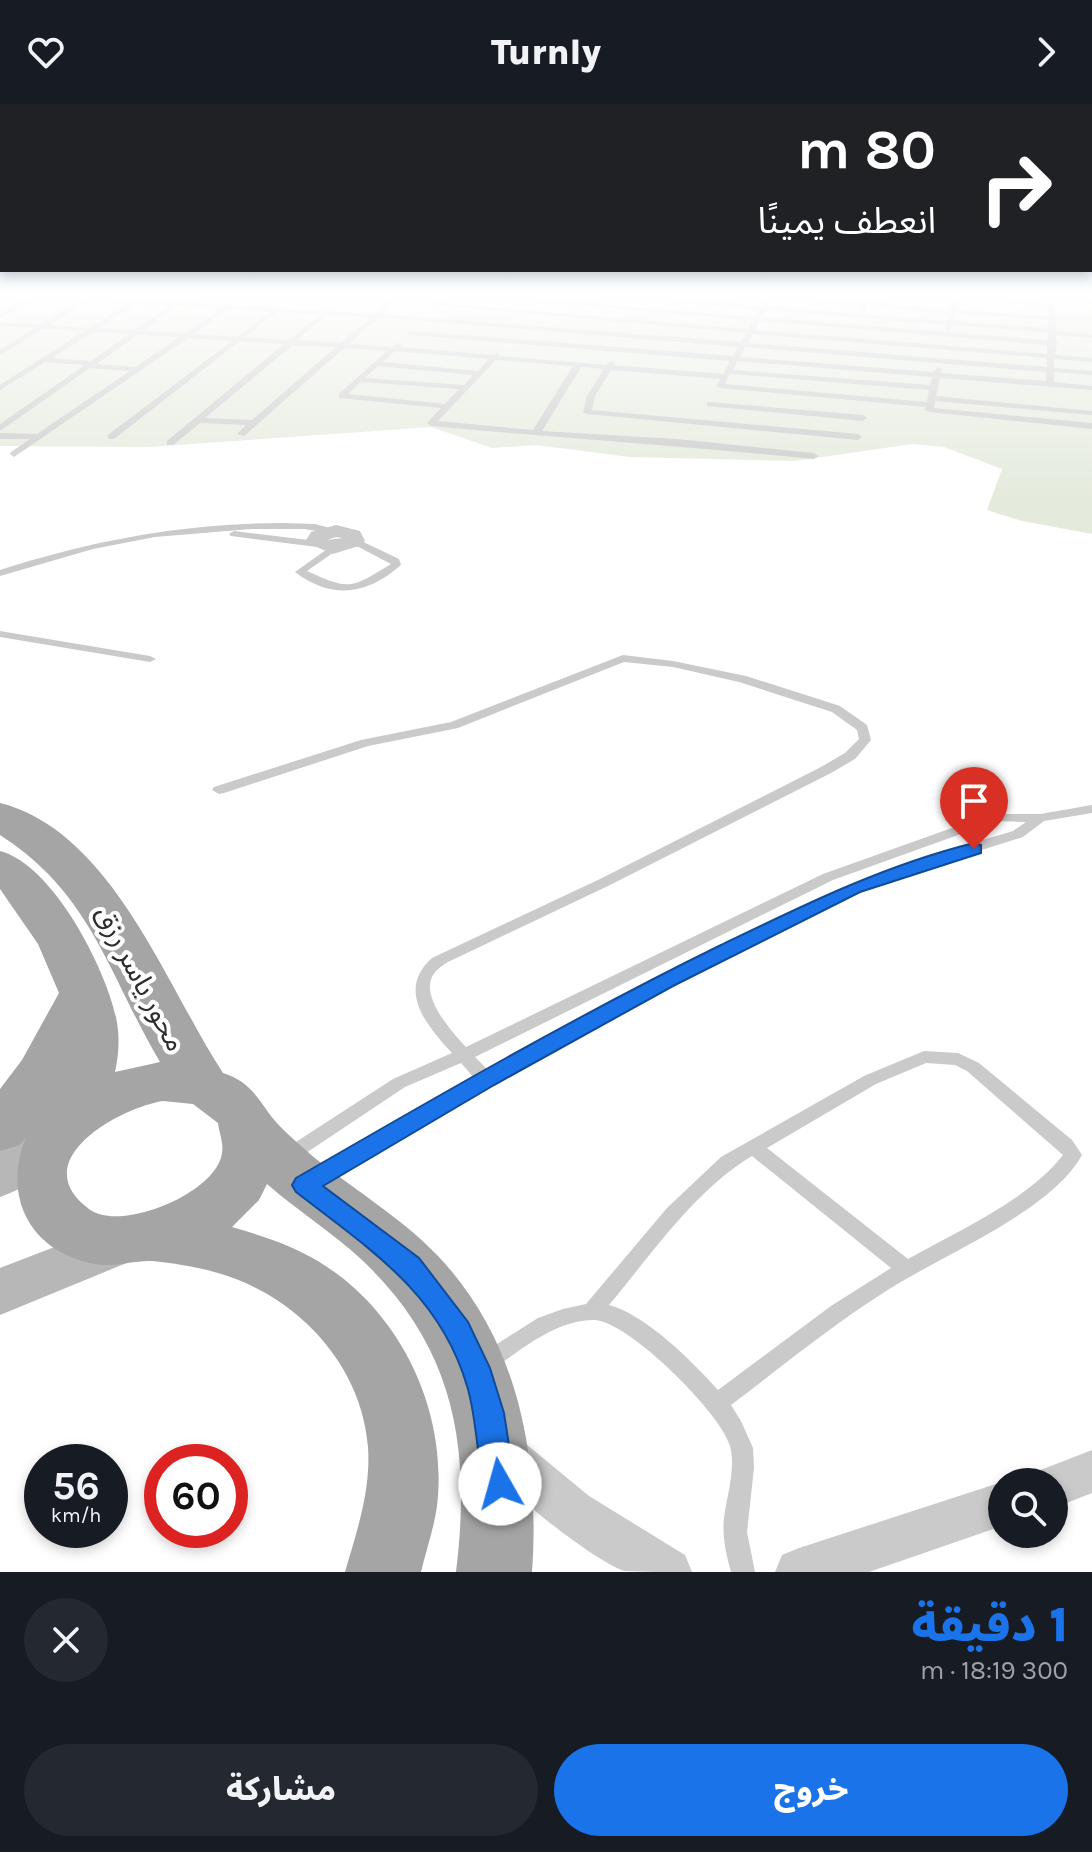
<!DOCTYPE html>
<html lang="ar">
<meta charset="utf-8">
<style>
body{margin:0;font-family:Karla,"Noto Sans Arabic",sans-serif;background:#242831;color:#f1f3f6;direction:rtl;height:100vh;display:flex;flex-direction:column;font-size:30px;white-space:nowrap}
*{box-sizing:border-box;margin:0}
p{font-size:26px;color:#9ea1a6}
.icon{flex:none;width:44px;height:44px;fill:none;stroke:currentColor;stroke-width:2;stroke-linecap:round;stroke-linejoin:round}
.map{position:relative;height:1468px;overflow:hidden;direction:ltr}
.sheet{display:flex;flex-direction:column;background:#171b24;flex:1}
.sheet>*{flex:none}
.guide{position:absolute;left:0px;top:0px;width:1092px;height:168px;box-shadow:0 4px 12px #0003;direction:rtl;background:#202124;color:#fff;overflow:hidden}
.fabs{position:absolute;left:988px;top:1364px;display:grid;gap:16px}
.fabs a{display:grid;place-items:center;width:80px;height:80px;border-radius:50%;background:#171b24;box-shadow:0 4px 12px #0003;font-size:40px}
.speed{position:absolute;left:24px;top:1340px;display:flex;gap:16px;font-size:40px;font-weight:700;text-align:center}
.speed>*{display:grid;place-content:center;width:104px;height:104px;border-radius:50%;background:#171b24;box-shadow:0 4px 12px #0003;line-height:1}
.speed small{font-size:20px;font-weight:400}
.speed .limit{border:12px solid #d22;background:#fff;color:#111}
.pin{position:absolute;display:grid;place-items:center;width:68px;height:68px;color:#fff;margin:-82px -34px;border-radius:50% 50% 50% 0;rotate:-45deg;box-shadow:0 0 8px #0007}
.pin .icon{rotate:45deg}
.me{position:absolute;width:88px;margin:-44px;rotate:353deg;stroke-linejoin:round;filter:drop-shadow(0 0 6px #0008)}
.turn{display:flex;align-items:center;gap:28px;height:168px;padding:0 24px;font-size:36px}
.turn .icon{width:104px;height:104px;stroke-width:2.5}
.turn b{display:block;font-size:56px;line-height:68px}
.round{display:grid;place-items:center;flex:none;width:84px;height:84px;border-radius:42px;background:#242831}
.overview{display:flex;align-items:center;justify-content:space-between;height:136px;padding:0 24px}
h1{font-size:48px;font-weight:800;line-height:60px;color:#1a73e8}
.primary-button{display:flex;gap:16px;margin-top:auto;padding:16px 24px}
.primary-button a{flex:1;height:92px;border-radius:48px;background:#1a73e8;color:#fff;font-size:32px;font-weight:800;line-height:92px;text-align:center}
.primary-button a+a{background:#242831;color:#f1f3f6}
header{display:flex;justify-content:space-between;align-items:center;height:104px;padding:0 24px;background:#171b24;font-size:36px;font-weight:800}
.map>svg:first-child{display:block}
.green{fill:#e4eadc}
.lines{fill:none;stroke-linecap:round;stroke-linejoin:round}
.service{fill:#cacaca;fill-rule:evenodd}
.minor{fill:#cacaca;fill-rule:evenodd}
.secondary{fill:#b7b7b7;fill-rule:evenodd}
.primary{fill:#a5a5a5;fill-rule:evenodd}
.route{fill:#1a73e8;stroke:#114b97;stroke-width:2}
.labels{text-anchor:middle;stroke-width:8;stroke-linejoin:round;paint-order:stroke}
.street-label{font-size:28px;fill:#2d2d2d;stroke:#fff}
</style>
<header><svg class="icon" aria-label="forward" viewBox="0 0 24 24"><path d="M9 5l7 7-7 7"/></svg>Turnly<svg class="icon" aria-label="heart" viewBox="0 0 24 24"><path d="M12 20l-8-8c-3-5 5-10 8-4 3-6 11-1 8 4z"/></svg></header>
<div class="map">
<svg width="1092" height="1468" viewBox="0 0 1092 1468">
<rect width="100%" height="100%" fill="#fff"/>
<path class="green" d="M0 192H1092V430L1022 417 987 406 1002 365 944 343 912 340 795 357 630 353 536 341 492 344 431 323 149 343 0 342Z"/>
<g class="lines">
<path class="service" d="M31 192H78L174 198 179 196 182 199 264 203 271 196 226 192H278L280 194 271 204 374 210 395 192H402L382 210 741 238 746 229 434 201 437 199 748 225 753 217 471 192H503L755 213 759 206 605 192H638L761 202 766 192 860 198 863 192H869L867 198 949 206 955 192H961L956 206 1048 212 1049 205 979 192H997L1054 202 1055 212 1057 214 1055 216 1057 227 1092 230V234L1055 231 1057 239 1055 251 1092 254V258L1054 255V264L1092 267V271L1054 268V278L1092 282V286L940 274 936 292 1092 307V311L935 297 934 304 1092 319V325L929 308 925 306 926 303 720 284 716 282 721 275 611 266 595 292 592 306 858 330 862 333 858 336 587 310 583 308 587 292 604 265 581 263 542 327 677 335 814 349 818 352 814 355C686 342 559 334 431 322L427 319 441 304 339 294V290L387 247 344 244 244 332 237 330 246 321 200 319 173 341H167V337L284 240 240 237 114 335H108V331L232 237 188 234 14 353 10 350 11 348 30 335H0V329L37 330 130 267 90 264 0 327V320L85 261 45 258 0 286V281L84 227 44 225 0 251V246L35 224 0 222V218L41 220 80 196 38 194 0 214V209ZM772 194 859 202V210L768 202ZM88 197 128 199 90 224 50 221ZM137 200 169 202 134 226 99 224ZM177 202 221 205 185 229 143 227ZM866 202 948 210 947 217 865 210ZM229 205 269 208 237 233 194 230ZM765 206 946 221 945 225 949 227 953 221 1048 229 1047 236 762 213ZM277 208 320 211 289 236 245 233ZM955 210 1048 216V224L954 217ZM327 211 370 214 341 239 297 236ZM378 214 423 217 738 243 733 252 410 227 406 229 410 231 730 257 723 270 613 261 615 259 611 257 606 261 500 252 497 249 493 251 400 243 402 241 398 239 392 243 349 240ZM759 217 1047 241V250L755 226ZM93 228 129 230 91 257 52 254ZM753 230 1047 254V263L748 239ZM137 231 179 233 136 263 97 260ZM293 241 336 243 252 316 205 314ZM745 243 1046 268V277L941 269 942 265 938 263 933 268 740 253ZM395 247 489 255 478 267 383 258ZM496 256 573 262 533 326 438 317ZM737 257 932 273 930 281 733 266ZM378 262 473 271 464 281 365 274ZM730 270 929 286 927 298 725 280ZM360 278 459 285 445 300 348 290Z
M710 298 863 311 867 314 863 317 707 302V298Z
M283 419 315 420 341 427 336 430 304 425H251L155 433 93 445 0 472V466C93 436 186 419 283 419Z
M234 427 317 437 322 440 317 443 231 432 229 430Z
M355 434 399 455 401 461C367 491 332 496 295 468L333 441 338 444 337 446 307 467C350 487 352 484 391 460L351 439 350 437Z
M0 527 150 552 156 555 150 558 0 533Z
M623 551 673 557 746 572 840 602 867 621 871 636 855 655 831 669 610 781 448 858C443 861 436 866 433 871 420 893 452 928 466 943L823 770 991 710H1040L1092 701V709L1044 717 1023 733 887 776 810 810 672 881 323 1079 316 1081 309 1079 307 1074 309 1069 476 976 461 959 405 983 294 1057 288 1059 282 1057 279 1052 282 1047 393 975 452 949C427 922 396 886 432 854L600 775 821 663 845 649 859 635 857 626 832 608 739 578 673 563 624 558 458 624 368 642 224 689 219 690 212 686 214 683 361 636 451 618ZM997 717 1026 718 1013 727C967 741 918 753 874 771 741 826 615 898 490 968L475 953 833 776Z
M924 947 958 949 979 959 1072 1036 1082 1051C1050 1109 939 1152 883 1189 830 1223 781 1263 731 1301L741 1317 753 1344 754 1364 747 1428 755 1468H731C726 1450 722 1432 724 1414 727 1390 736 1365 730 1342 721 1309 629 1218 595 1216 557 1215 522 1245 492 1266L485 1268 478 1266 474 1259 478 1252 538 1214 563 1205 586 1200 667 1104 721 1053 864 972ZM926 959 955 961 967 967 1063 1051C1028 1096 958 1127 908 1155L767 1044 876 980ZM752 1052 891 1164 831 1202 718 1286C692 1257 646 1211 609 1201 650 1152 697 1084 752 1052Z"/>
<path class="minor" d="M336 421 360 427 365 437 362 441 333 450 305 438 311 428ZM336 433 343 434 327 436Z
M504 1329 520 1335 589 1392 685 1451 692 1468C673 1468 642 1468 624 1467 591 1455 495 1380 482 1350L488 1335Z
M1092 1346V1389L1054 1404V1378H1033L1038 1367Z
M1002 1378V1422L869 1468H775L782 1451 799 1444Z"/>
<path class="secondary" d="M54 1013 71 1019 78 1032C64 1058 28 1084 0 1093V1046L37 1019Z
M127 1115 146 1121 153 1136 146 1151 0 1211V1164Z"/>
<path class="primary" d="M0 699C112 727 166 882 223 969 248 977 256 991 271 1012 282 1026 297 1038 310 1050 352 1085 400 1112 438 1152 519 1237 540 1355 532 1468H456C471 1345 456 1245 362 1156 333 1129 298 1107 267 1080L259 1096 232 1123C255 1130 280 1137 301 1148 394 1193 449 1301 437 1402 434 1424 426 1447 421 1468H345C357 1427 371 1386 368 1343 362 1260 296 1191 218 1169 198 1163 172 1159 152 1157 137 1156 119 1162 103 1161 35 1153 0 1098 26 1033L20 1041 0 1047V985L22 956 59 889 38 840 0 785V747C53 761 105 863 116 913 120 932 119 950 115 968L160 958C108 870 92 790 0 731ZM163 997 193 1000 218 1019C219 1028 224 1040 222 1049 217 1089 120 1129 89 1105 24 1057 119 1004 163 997Z"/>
</g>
<linearGradient id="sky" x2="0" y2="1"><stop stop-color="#9bc5e8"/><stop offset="0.48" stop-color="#fff"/><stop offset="1" stop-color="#fff" stop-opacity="0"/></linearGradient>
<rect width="1092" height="398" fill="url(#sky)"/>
<path class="route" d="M974 739 981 741V749L860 788 673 882 494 981 323 1082 419 1154 468 1218 490 1264 504 1309 515 1380 510 1390 500 1394 489 1390C475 1357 478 1317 467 1282 440 1189 368 1144 296 1088L292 1081 296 1074C436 993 576 912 721 841 804 801 885 761 974 739Z"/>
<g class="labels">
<g class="street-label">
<text transform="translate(141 874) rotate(62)" y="10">محور ياسر رزق</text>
</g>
</g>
</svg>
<div class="fabs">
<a><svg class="icon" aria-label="search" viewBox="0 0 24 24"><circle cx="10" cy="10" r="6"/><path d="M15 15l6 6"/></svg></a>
</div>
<div class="speed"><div>56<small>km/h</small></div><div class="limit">60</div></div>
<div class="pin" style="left:974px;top:745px;background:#d93025"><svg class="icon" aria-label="arrive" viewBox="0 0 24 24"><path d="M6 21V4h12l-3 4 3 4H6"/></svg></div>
<svg class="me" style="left:500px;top:1380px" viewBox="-20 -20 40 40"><circle r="19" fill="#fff"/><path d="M0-13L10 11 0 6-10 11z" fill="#1a73e8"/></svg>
<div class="guide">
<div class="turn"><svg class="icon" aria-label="right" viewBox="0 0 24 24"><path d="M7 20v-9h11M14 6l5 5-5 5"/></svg><div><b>80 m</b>انعطف يمينًا</div></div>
</div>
</div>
<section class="sheet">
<div class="overview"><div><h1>1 دقيقة</h1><p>300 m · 18:19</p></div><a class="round"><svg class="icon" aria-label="close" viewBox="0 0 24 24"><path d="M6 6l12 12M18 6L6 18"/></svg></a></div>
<div class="primary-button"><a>خروج</a><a>مشاركة</a></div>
</section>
